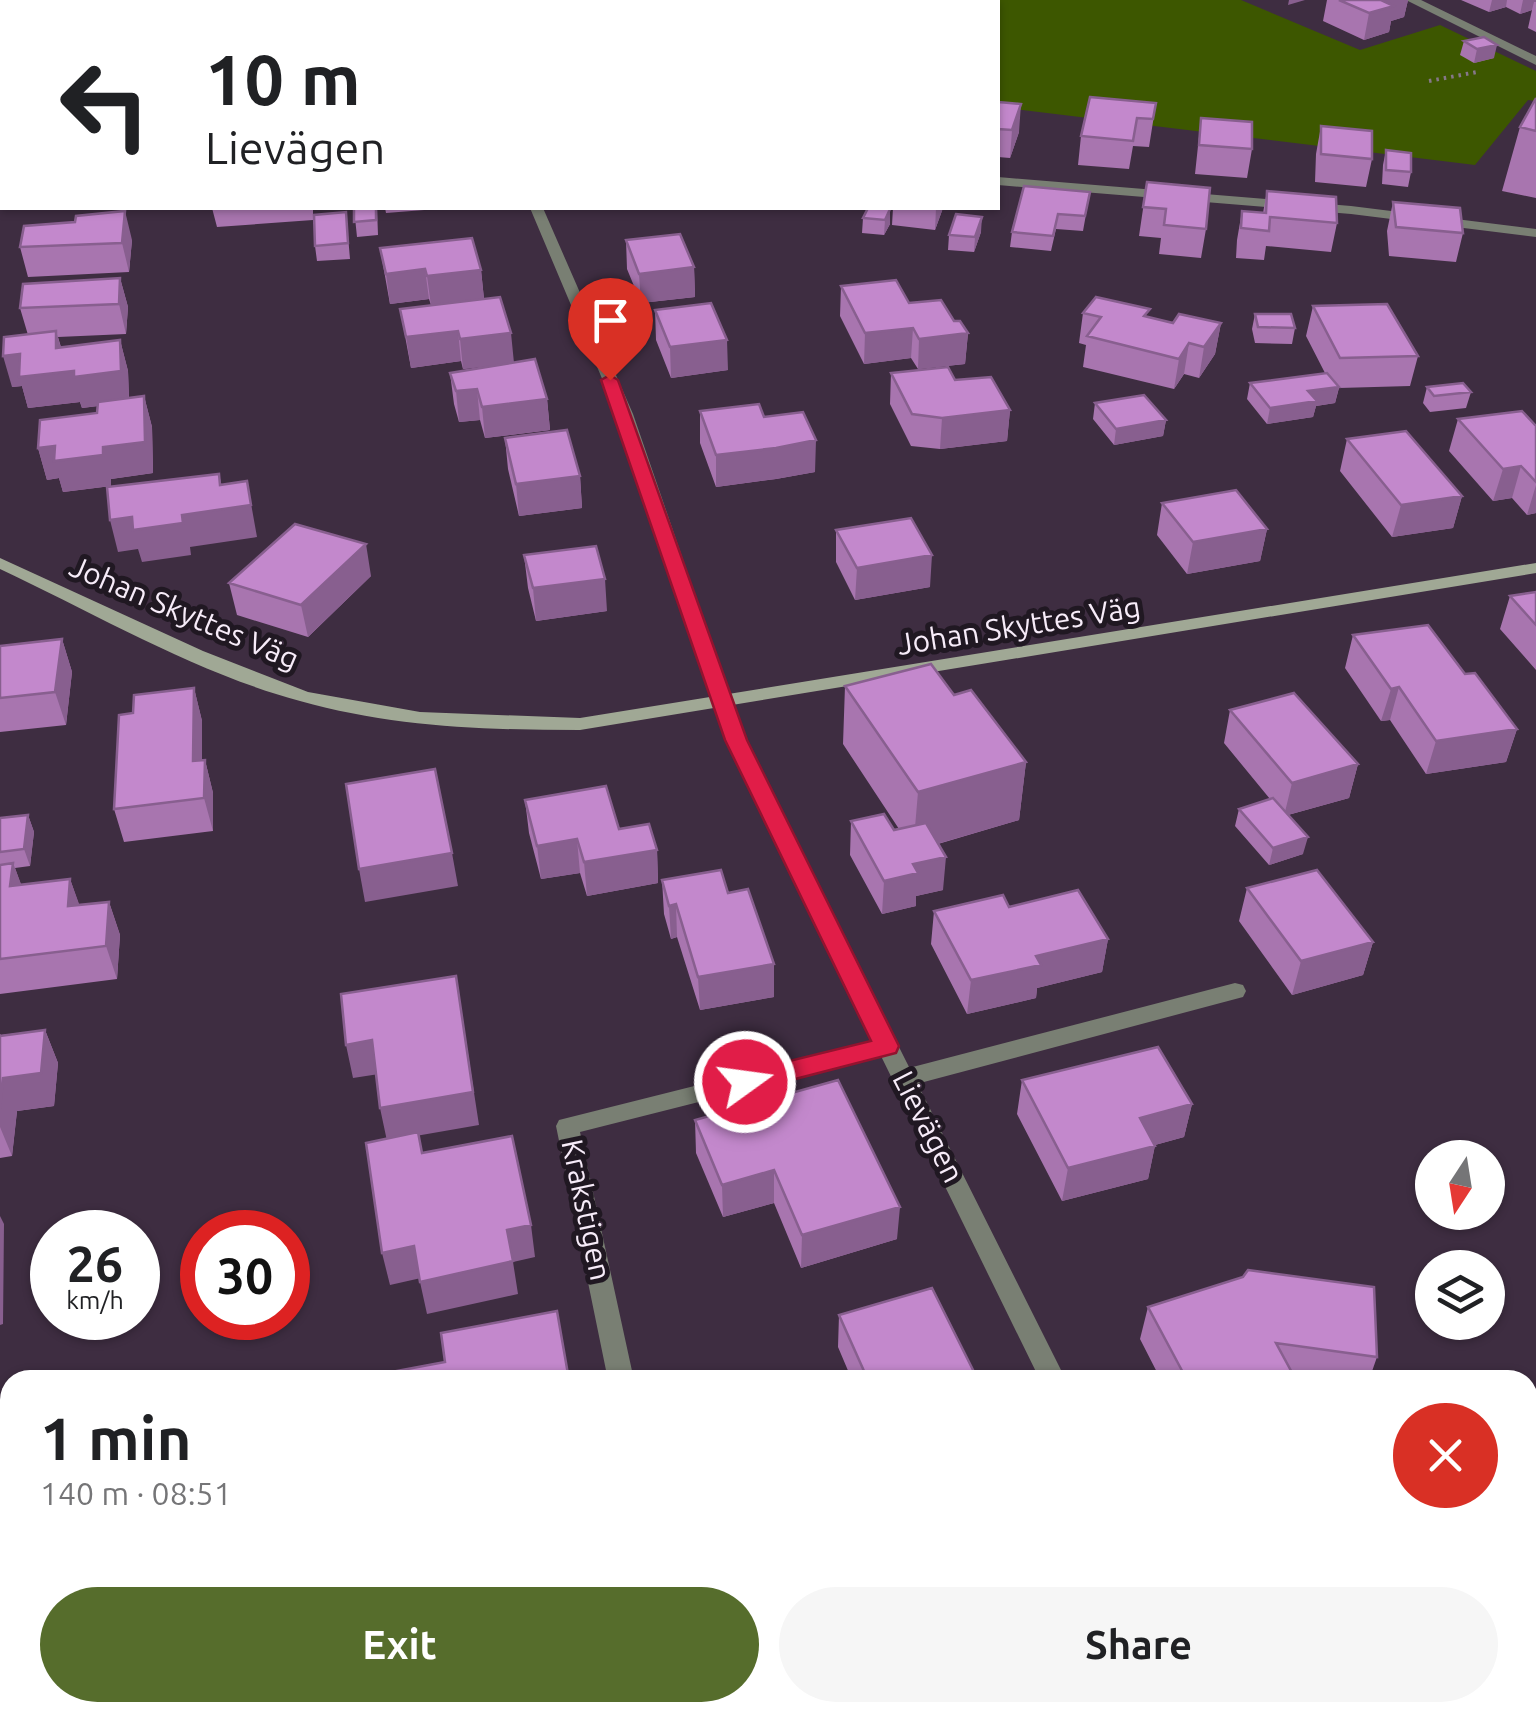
<!DOCTYPE html>
<meta charset="utf-8">
<style>
body{margin:0;font-family:Ubuntu,sans-serif;background:#f6f6f6;color:#202124;height:100vh;display:flex;flex-direction:column;font-size:38px;white-space:nowrap}
*{box-sizing:border-box;margin:0}
p{font-size:32px;color:#757577}
.icon{flex:none;width:55px;height:55px;fill:none;stroke:currentColor;stroke-width:2;stroke-linecap:round;stroke-linejoin:round}
.map{position:relative;flex:1;overflow:hidden}
.panel{position:absolute;left:0px;top:1370px;width:1538px;height:352px;display:flex;flex-direction:column;background:#fff;border-radius:30px 30px 0 0;box-shadow:0 2px 8px #0004}
.panel>*{flex:none}
.top-card{position:absolute;left:0px;top:0px;width:1000px;height:210px;box-shadow:0 2px 8px #0004;background:#fff;color:#202124;overflow:hidden}
.needle{width:65px;rotate:192deg}
.buttons{position:absolute;left:1415px;top:1140px;display:grid;gap:20px}
.buttons a{display:grid;place-items:center;width:90px;height:90px;border-radius:50%;background:#fff;box-shadow:0 2px 8px #0004;font-size:50px}
.speed{position:absolute;left:30px;top:1210px;display:flex;gap:20px;font-size:50px;font-weight:700;text-align:center}
.speed>*{display:grid;place-content:center;width:130px;height:130px;border-radius:50%;background:#fff;box-shadow:0 2px 8px #0004;line-height:1}
.speed small{font-size:25px;font-weight:400}
.speed .limit{border:15px solid #d22;background:#fff;color:#111}
.pin{position:absolute;display:grid;place-items:center;width:85px;height:85px;color:#fff;margin:-102px -42px;border-radius:50% 50% 50% 0;rotate:-45deg;box-shadow:0 0 10px #0007}
.pin .icon{rotate:45deg}
.me{position:absolute;width:110px;margin:-55px;rotate:76deg;stroke-linejoin:round;filter:drop-shadow(0 0 8px #0008)}
.turn{display:flex;align-items:center;gap:35px;height:210px;padding:0 40px;font-size:45px}
.turn .icon{width:130px;height:130px;stroke-width:2.5}
.turn b{display:block;font-size:70px;line-height:85px}
.round{display:grid;place-items:center;flex:none;width:105px;height:105px;border-radius:52px;background:#f6f6f6}
.head{display:flex;align-items:center;justify-content:space-between;height:170px;padding:0 40px}
h1{font-size:60px;font-weight:600;line-height:75px}
.cta{display:flex;gap:20px;margin-top:auto;padding:20px 40px}
.cta a{flex:1;height:115px;border-radius:60px;background:#566d2c;color:#fff;font-size:40px;font-weight:600;line-height:115px;text-align:center}
.cta a+a{background:#f6f6f6;color:#202124}
.map>svg:first-child{display:block}
.green{fill:#3d5700}
.lines{fill:none;stroke-linecap:round;stroke-linejoin:round}
.path{stroke:#867789;stroke-width:4;stroke-dasharray:2.5 5;stroke-linecap:butt}
.lane{fill:#797f73;fill-rule:evenodd}
.street{fill:#797f73;fill-rule:evenodd}
.secondary{fill:#a0a895;fill-rule:evenodd}
.wall{fill:#a875af}
.shaded-wall{fill:#885f8f}
.building{fill:#c388cc;stroke:#885f8f;stroke-width:2.5}
.route{fill:#e11d48;stroke:#92132f;stroke-width:2.5}
.labels{text-anchor:middle;stroke-width:10;stroke-linejoin:round;paint-order:stroke}
.street-label{font-size:30px;fill:#f7ecf9;stroke:#201822}
</style>
<div class="map">
<svg width="1536" height="1721" viewBox="0 0 1536 1721">
<rect width="100%" height="100%" fill="#3e2d41"/>
<path class="green" d="M452 0H1241L1360 50 1440 25 1536 71V101L1528 100 1475 165 998 107V2Z"/>
<g class="lines">
<path class="path" d="M1429 81 1477 72"/>
<path class="lane" d="M1235 983 1243 985 1246 991 1243 997 905 1087 897 1084 894 1078 897 1072 905 1069Z"/>
<path class="street" d="M1406 0H1421L1536 56V65Z
M998 177 1351 206 1536 229V237L1351 214 998 185Z
M0 195H2V203H0Z
M530 208H543L633 414 745 740 1066 1380H1040L881 1056 580 1132 634 1380H608L556 1126 559 1120 874 1041 727 740 617 414Z
M637 1712H665L664 1721H636Z
M1215 1712H1245L1248 1721H1218Z"/>
<path class="secondary" d="M0 558 203 651 308 692 420 712 580 718 1536 563V573L580 730C485 730 392 727 300 701 196 673 98 615 0 569Z"/>
</g>
<path class="wall" d="M1327 0H1408L1404 17 1391 21 1389 32 1364 40 1323 21Z
M1461 0H1536V32L1528 28 1532 10 1520 14 1506 7 1489 12Z
M1464 41 1494 58 1474 63 1460 55Z
M1536 98V198L1502 191 1520 127Z
M998 102 1019 132 1010 158 998 157Z
M1156 103 1149 147 1133 146 1129 169 1078 165 1081 136Z
M1201 118 1252 149 1247 178 1195 174Z
M1321 126 1372 159 1366 187 1315 182 1316 154Z
M1386 150 1411 172 1408 187 1382 184 1383 165Z
M1147 182 1206 229 1201 258 1159 254 1161 238 1139 236Z
M1267 191 1337 223 1331 252 1266 246 1264 260 1236 258 1237 240 1242 211 1263 213Z
M1090 192 1083 231 1056 229 1051 251 1010 247 1012 232Z
M1393 202 1463 233 1456 262 1389 256 1387 231Z
M212 208H313V220L217 227Z
M354 208H377L378 235 357 237Z
M385 208H437V209L386 213Z
M868 208 890 224 884 235 862 233 863 218Z
M893 208H943L935 230 892 225Z
M346 212 350 259 317 261 315 246Z
M981 232 974 252 948 250 949 235Z
M132 240 129 272 28 277 20 247Z
M626 240 694 267 695 297 641 303 627 269Z
M380 248 481 270 484 299 514 363 547 399 550 430 485 438 480 420 459 422 454 404 450 373 503 364 463 369 461 361 411 368 400 309 431 305 429 299 390 304Z
M120 278 128 307 126 334 58 337 61 347 120 340 128 371 129 398 144 396 152 427 153 473 111 479V486L63 492 59 478 47 480 38 448 97 413 98 406 82 408 80 402 28 408 22 386 12 387 28 335 20 308Z
M841 286 909 303 954 321 968 333 965 364 918 369 911 358 864 364 840 316Z
M1313 306 1418 356 1410 386 1339 388 1335 403 1316 406 1313 417 1267 424 1247 399 1250 383 1325 373 1306 336Z
M655 310 728 370 671 378 656 340Z
M1083 313 1173 323H1221L1215 354 1199 378 1184 374 1174 389 1083 367 1086 345 1079 343Z
M1255 314 1295 328 1292 344 1255 343 1252 329Z
M891 373 1010 410 1007 441 940 449 911 446 890 404Z
M1427 387 1471 392 1466 408 1430 412 1423 403Z
M1095 403 1166 420 1163 436 1114 445 1093 419Z
M700 411 764 417 815 472 776 479 716 487 700 443Z
M1458 419 1536 426V513L1527 515 1512 498 1493 501 1449 451Z
M505 438 580 476 582 508 519 516 508 469Z
M1347 439 1462 496 1453 528 1392 537 1340 471Z
M1162 503 1267 529 1260 561 1187 574 1157 535Z
M836 530 930 587 855 600 836 562Z
M524 555 607 611 536 621 528 588Z
M371 576 308 637 237 615 229 583Z
M1536 592V670L1500 629 1510 596Z
M1353 635 1465 674 1517 729 1506 762 1426 774 1390 720 1381 721 1345 668Z
M62 639 72 672 66 725 0 732V646Z
M845 686 954 695 1026 762 1019 820 938 844 943 890 916 896V906L882 914 850 855 851 821 894 830 899 829 843 744Z
M194 688 202 721V760H205L213 793V831L124 842 114 809 133 713Z
M1230 710 1358 764 1349 798 1288 815 1303 854 1269 865 1235 826 1239 809 1270 799 1224 743Z
M525 800 619 829 657 850 658 883 587 896 580 873 541 879 529 833Z
M28 815 34 832 30 866 15 868 21 885 70 879 79 905 109 902 120 935 117 979 0 994V818Z
M662 880 774 964V997L700 1010 677 937 671 939 664 914Z
M1247 888 1373 942 1363 975 1292 995 1239 921Z
M1009 907 1108 939 1102 972 1037 988 1036 998 967 1014 931 944 934 911Z
M45 1030 58 1063 54 1106 17 1111 12 1156 0 1158V1034L1 1035Z
M1022 1080 1192 1104 1184 1137 1155 1145 1148 1179 1062 1201 1017 1114Z
M695 1120 897 1239 801 1268 774 1203 723 1217 696 1153Z
M1243 1277 1377 1357 1369 1380H1161L1140 1339 1148 1307Z
M839 1315 978 1380H852L838 1347Z
M1536 1418V1579L1528 1568V1422Z
M384 1712H558V1715L520 1721H387Z
M1380 1712H1528L1536 1721H1386Z"/>
<path class="shaded-wall" d="M1289 0H1305L1288 5Z
M1380 0H1408L1404 17 1391 21 1389 32 1364 40 1369 13Z
M1492 0H1507L1506 7 1489 12Z
M1523 0H1536V2H1534L1532 10 1520 14Z
M1497 45 1494 58 1474 63 1477 49Z
M1021 104 1019 132 1010 158 1012 130Z
M936 208H943L935 230Z
M890 209V224L884 235 885 220Z
M125 211 132 240 129 272 122 243Z
M982 217 981 232 974 252 975 237Z
M694 267 695 297 641 303 639 274Z
M425 269 429 299 390 304 386 274Z
M481 270 484 299 431 306 427 276Z
M120 278 128 307 126 334 119 304Z
M1221 323 1215 354 1199 378 1204 347Z
M913 328 911 358 864 364 865 333Z
M56 331 65 362 120 340 128 371 129 402 82 408 80 402 28 408 22 386 12 387 3 356 56 348Z
M458 331 461 361 411 368 406 337Z
M511 333 514 363 463 369 460 339Z
M968 333 965 364 918 369 919 339Z
M727 340 728 370 671 378 670 347Z
M1189 343 1184 374 1174 389 1179 359Z
M1339 387 1335 403 1316 406 1313 417 1267 424 1270 408 1308 391Z
M477 389 480 420 459 422 456 391Z
M144 396 152 427 153 473 111 479V486L63 492 59 478 47 480 38 448 55 446 103 447Z
M547 399 550 430 485 438 482 407Z
M1010 410 1007 441 940 449 942 418Z
M1166 420 1163 436 1114 445 1116 429Z
M816 440 815 472 776 479 716 487V455Z
M1521 466 1512 498 1493 501 1503 469Z
M219 474 227 508 247 481 257 537 190 547 191 555 142 562 138 549 118 552 110 520 132 517 182 515 220 485Z
M580 476 582 508 519 516 516 484Z
M1536 485V513L1527 515Z
M1462 496 1453 528 1392 537 1401 505Z
M1267 529 1260 561 1187 574 1193 542Z
M366 544 371 576 308 637 301 605Z
M932 555 930 587 855 600 857 568Z
M605 579 607 611 536 621 533 588Z
M62 639 72 672 66 725 55 692Z
M1399 687 1390 720 1381 721 1391 689Z
M194 688 202 721V794L193 761Z
M1517 729 1506 762 1426 774 1436 741Z
M205 760 213 793V831L204 798Z
M1026 762 1019 820 913 851 918 792Z
M1358 764 1349 798 1284 816 1292 783Z
M28 815 34 832 30 866 24 849Z
M1308 837 1303 854 1269 865 1273 848Z
M577 839 580 873 541 879 537 846Z
M657 850 658 883 587 896 584 862Z
M452 853 458 886 365 902 359 869Z
M946 857 943 890 916 896V906L882 914 884 881 913 864Z
M13 863 26 897 10 886Z
M70 879 82 912 68 906Z
M109 902 120 935 117 979 106 946Z
M676 904 677 937 671 939 669 906Z
M1108 939 1102 972 1037 988 1036 998 967 1014 971 980 1036 956Z
M1373 942 1363 975 1292 995 1301 961Z
M774 964V997L700 1010 698 977Z
M456 976 479 1125 387 1141 380 1108Z
M45 1030 58 1063 54 1106 17 1111 12 1156 0 1127V1109L3 1078Z
M372 1040 379 1074 353 1078 346 1045Z
M1192 1104 1184 1137 1133 1151 1140 1118Z
M1155 1146 1148 1179 1062 1201 1068 1168Z
M774 1170V1203L723 1217 722 1185Z
M900 1207 897 1239 801 1268 802 1235Z
M0 1216 4 1224 3 1324 0 1325Z
M531 1225 535 1257 513 1262 518 1294 427 1314 420 1282 507 1230Z
M414 1246 421 1278 390 1285 382 1253Z"/>
<path class="building" d="M41 0H94L95 2H41Z
M332 0H415L417 2H333Z
M1339 0H1381L1394 6 1369 13Z
M1484 37 1497 45 1477 49 1464 41Z
M1090 97 1156 103 1153 119 1137 118 1133 141 1081 136Z
M1536 98V131L1520 127Z
M998 102 1021 104 1012 130 998 129Z
M1201 118 1252 122V149L1199 145Z
M1321 126 1372 131V159L1321 154Z
M1386 150 1411 153V172L1386 170Z
M1147 182 1210 188 1206 229 1164 225 1166 209 1143 207Z
M1024 186 1090 192 1085 216 1058 214 1053 236 1012 232Z
M1267 191 1336 197 1337 223 1270 217 1269 231 1241 228 1242 211 1266 213Z
M1393 202 1460 208 1463 233 1396 227Z
M354 208H376V220L354 222Z
M868 208H880L890 209 885 220 863 218Z
M125 211 122 243 20 247 24 226 75 222 76 216Z
M346 212 348 243 315 246 314 215Z
M956 214 982 217 975 237 949 235Z
M680 234 694 267 639 274 626 240Z
M472 238 481 270 427 276 425 269 386 274 380 248Z
M120 278 119 304 20 308 23 284Z
M896 280 909 303 941 300 954 321H960L968 333 919 339 913 328 865 333 841 286Z
M500 297 511 333 460 339 458 331 406 337 400 309Z
M1096 297 1150 309 1144 316 1173 323 1179 314 1221 323 1204 347 1189 343 1179 359 1087 336 1101 317 1083 313Z
M711 303 727 340 670 347 655 310Z
M1387 304 1418 356 1340 358 1313 306Z
M1255 314H1291L1295 328 1258 327Z
M56 331V348L120 340 121 371 74 377V371L19 377 20 354 3 356 4 337Z
M535 359 547 399 482 407 477 389 456 391 450 373Z
M948 367 955 380 991 377 1010 410 942 418 912 414 891 373Z
M1327 373 1339 387 1308 391 1317 401 1270 408 1250 383Z
M1463 383 1471 392 1434 396 1427 387Z
M1144 395 1166 420 1116 429 1095 403Z
M144 396 145 442 103 447V455L54 461 55 446 38 448 40 420 97 413 98 402Z
M759 404 764 417 803 412 816 440 776 448 716 455 700 411Z
M1522 411 1536 426V482L1521 466 1503 469 1458 419Z
M567 430 580 476 516 484 505 438Z
M1406 431 1462 496 1401 505 1347 439Z
M219 474 220 485 247 481 251 505 182 515 183 523 133 530 132 517 110 520 107 487Z
M1236 490 1267 529 1193 542 1162 503Z
M911 518 932 555 857 568 836 530Z
M295 524 366 544 301 605 229 583Z
M596 546 605 579 533 588 524 555Z
M1536 592V625L1510 596Z
M1428 625 1465 674 1475 673 1517 729 1436 741 1399 687 1391 689 1353 635Z
M62 639 55 692 0 698V646Z
M931 664 954 695 971 690 1026 762 918 792 845 686Z
M194 688 193 761 205 760 204 798 114 809 119 715 133 713 134 695Z
M1294 693 1358 764 1292 783 1230 710Z
M435 769 452 853 359 869 346 784Z
M606 786 619 829 649 824 657 850 584 862 577 839 537 846 525 800Z
M1273 798 1308 837 1273 848 1239 809Z
M884 814 894 830 926 823 946 857 913 864 918 873 884 881 851 821Z
M28 815 24 849 0 852V818Z
M13 863 10 886 70 879 68 906 109 902 106 946 0 959V865Z
M721 870 728 893 748 889 774 964 698 977 676 904 669 906 662 880Z
M1317 870 1373 942 1301 961 1247 888Z
M1078 890 1108 939 1036 956 1041 965 971 980 934 911 1003 895 1009 907Z
M456 976 473 1092 380 1108 372 1040 346 1045 341 994Z
M45 1030 41 1073 3 1078 0 1109V1036Z
M1158 1047 1192 1104 1140 1118 1155 1146 1068 1168 1022 1080Z
M838 1080 900 1207 802 1235 774 1170 722 1185 695 1120Z
M418 1132 422 1153 512 1136 531 1225 507 1230 513 1261 420 1282 414 1246 382 1253 366 1143Z
M1248 1270 1374 1287 1377 1357 1276 1343 1296 1380H1187L1148 1307 1243 1277Z
M932 1288 978 1380H868L839 1315Z
M557 1311 569 1380H359V1378L445 1362 441 1333Z
M1536 1418V1527L1528 1516V1422Z
M1528 1633 1536 1644V1721H1421L1414 1712H1528Z"/>
<path class="route" d="M610 375 618 380 747 740 899 1046 896 1053 745 1092 736 1089 732 1082 736 1075 745 1072 871 1041 725 740 601 380Z"/>
<g class="labels">
<g class="street-label">
<text transform="translate(184 613) rotate(23)" y="10">Johan Skyttes Väg</text>
<text transform="translate(1019 626) rotate(-9)" y="10">Johan Skyttes Väg</text>
<text transform="translate(928 1127) rotate(63)" y="10">Lievägen</text>
<text transform="translate(586 1210) rotate(78)" y="10">Krakstigen</text>
</g>
</g>
</svg>
<div class="buttons">
<a><svg class="needle" viewBox="-14 -14 28 28"><path d="M0-13l5 13h-10z" fill="#e53935"/><path d="M0 13l5-13h-10z" fill="#757577"/></svg></a>
<a><svg class="icon" aria-label="layers" viewBox="0 0 24 24"><path d="M12 4l9 5-9 5-9-5zM3 14l9 5 9-5"/></svg></a>
</div>
<div class="speed"><div>26<small>km/h</small></div><div class="limit">30</div></div>
<div class="pin" style="left:610px;top:380px;background:#d93025"><svg class="icon" aria-label="arrive" viewBox="0 0 24 24"><path d="M6 21V4h12l-3 4 3 4H6"/></svg></div>
<svg class="me" style="left:745px;top:1082px" viewBox="-20 -20 40 40"><circle r="17" fill="#e11d48" stroke="#fff" stroke-width="3"/><path d="M0-11L8 9 0 5-8 9z" fill="#fff"/></svg>
<div class="top-card">
<div class="turn"><svg class="icon" aria-label="left" viewBox="0 0 24 24"><path d="M17 20v-9H6M10 6l-5 5 5 5"/></svg><div><b>10 m</b>Lievägen</div></div>
</div>
<section class="panel">
<div class="head"><div><h1>1 min</h1><p>140 m · 08:51</p></div><a class="round" style="background:#d93025;color:#fff"><svg class="icon" aria-label="close" viewBox="0 0 24 24"><path d="M6 6l12 12M18 6L6 18"/></svg></a></div>
<div class="cta"><a>Exit</a><a>Share</a></div>
</section>
</div>
